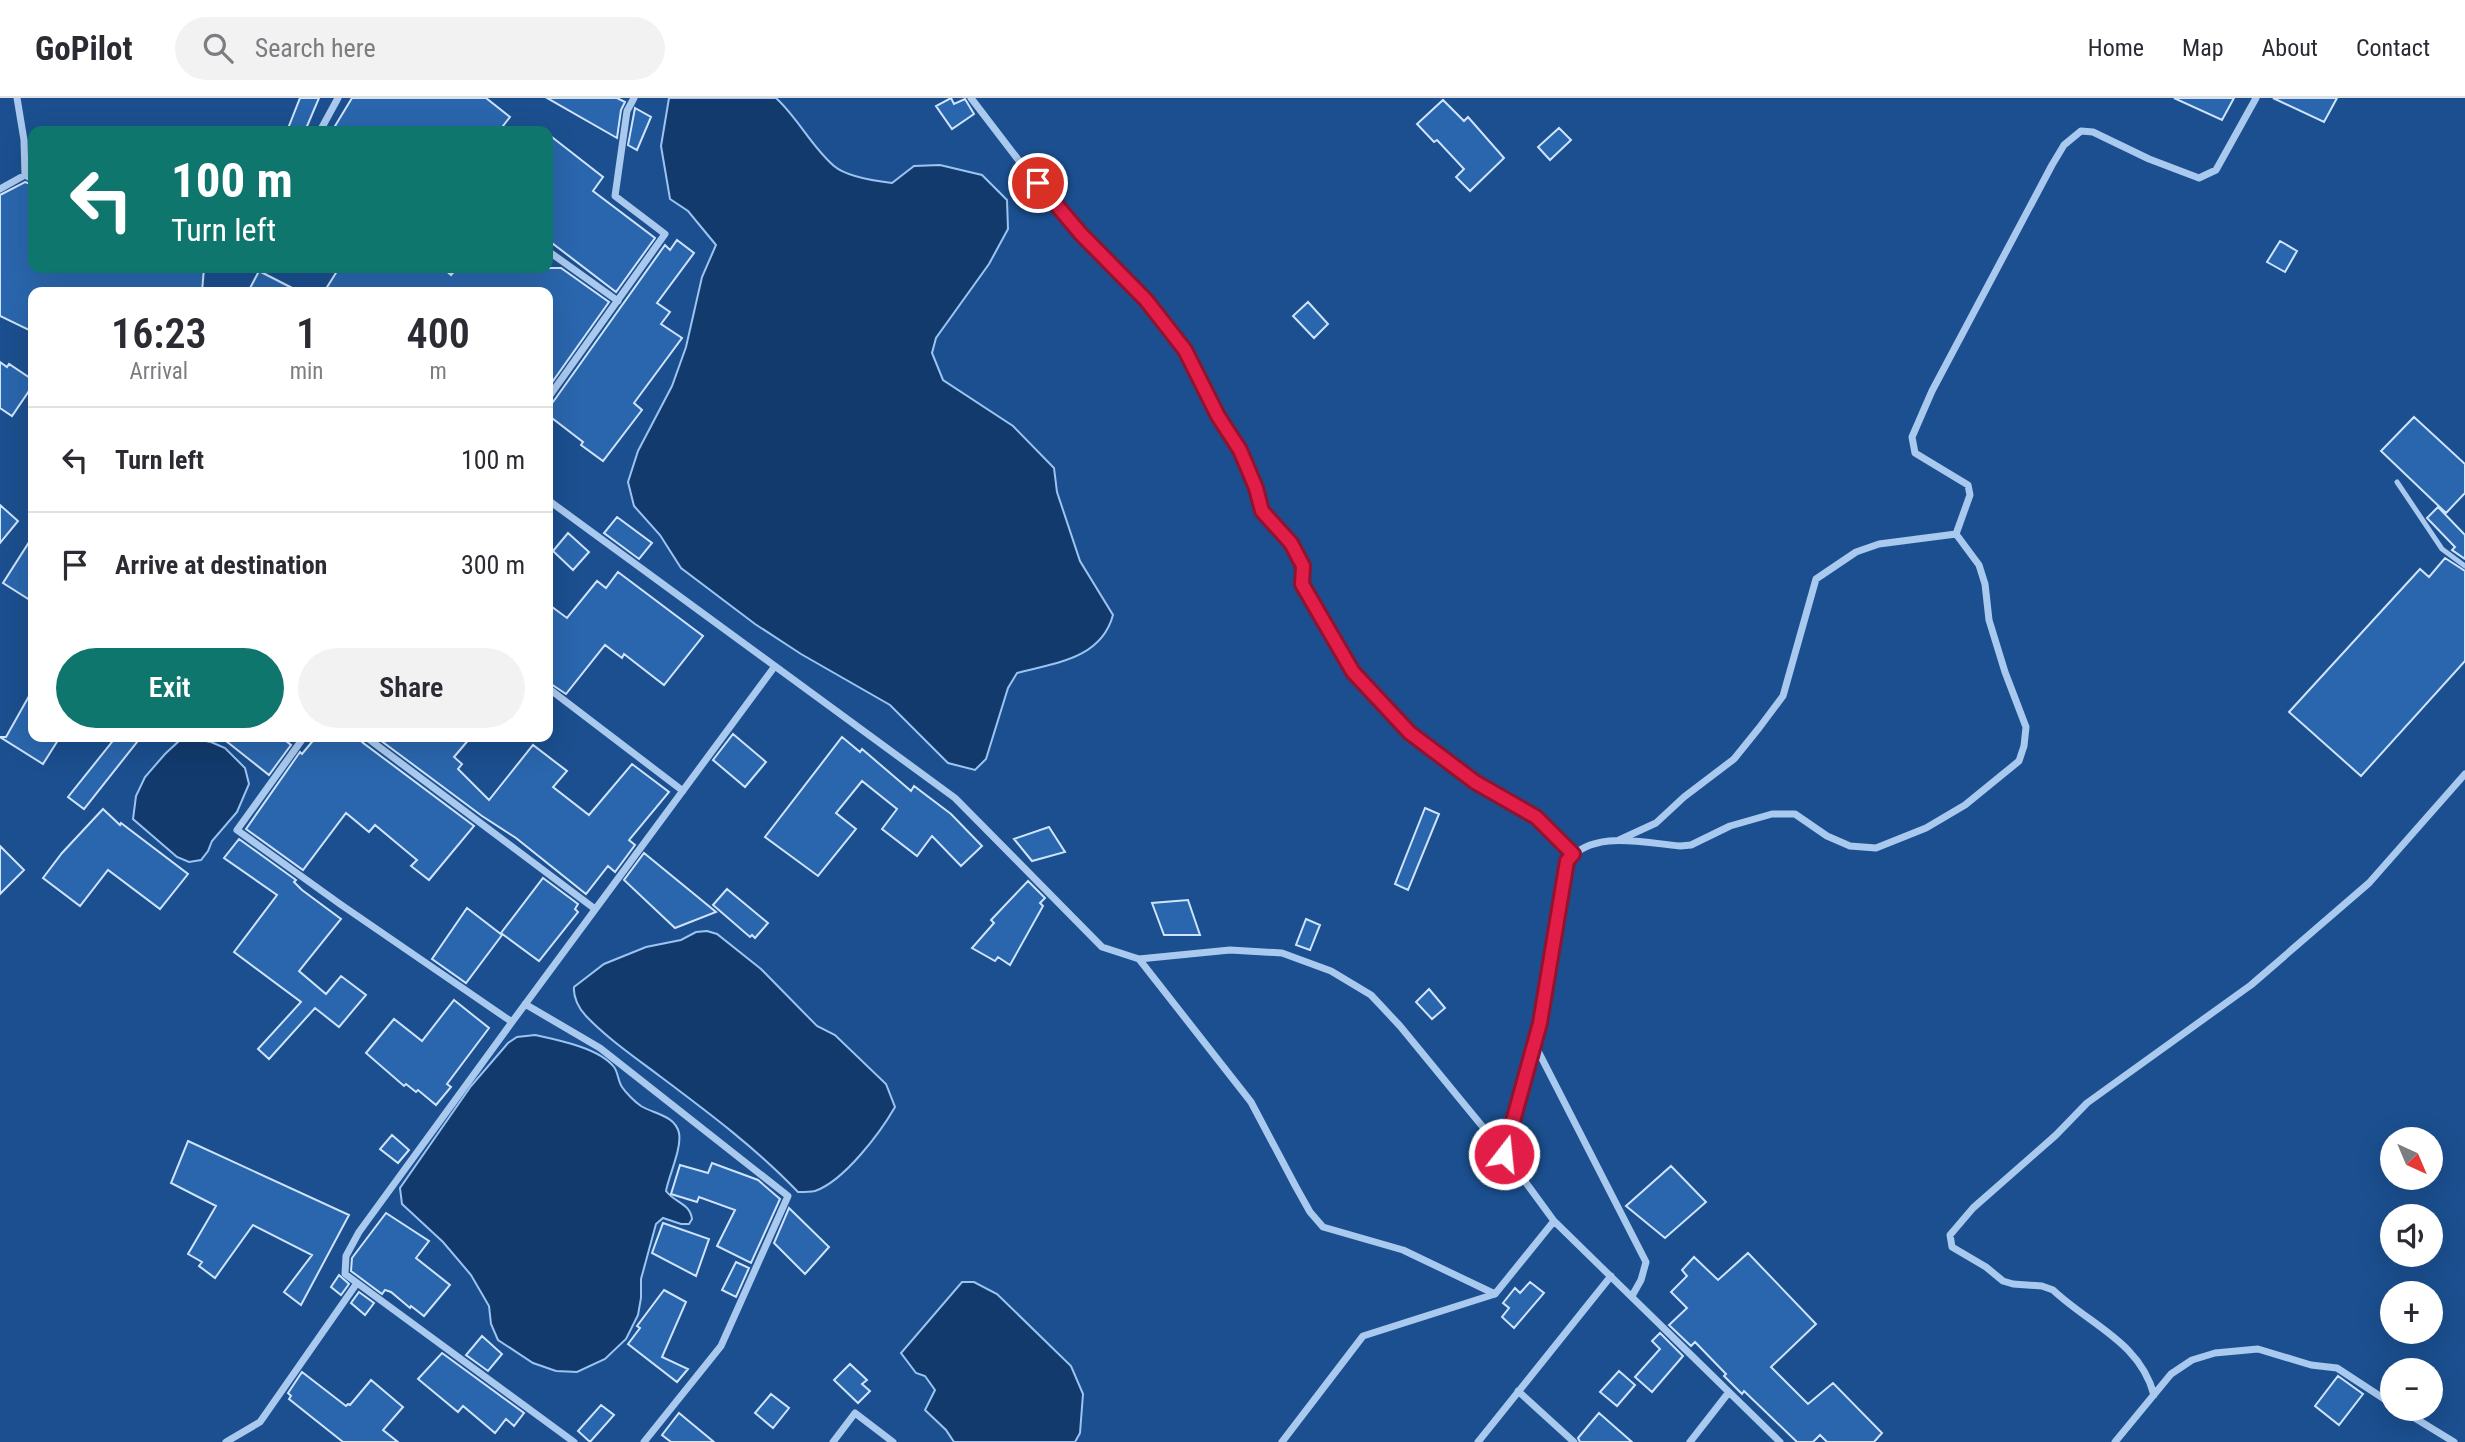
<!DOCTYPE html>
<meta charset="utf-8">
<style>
body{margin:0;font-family:"Roboto Condensed",sans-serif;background:#f2f2f3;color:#2b2b33;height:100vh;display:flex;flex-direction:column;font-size:26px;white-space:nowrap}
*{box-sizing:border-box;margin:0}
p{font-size:23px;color:#7c7c81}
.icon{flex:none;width:38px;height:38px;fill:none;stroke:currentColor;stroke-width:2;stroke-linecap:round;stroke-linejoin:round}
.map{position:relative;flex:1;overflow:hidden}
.drawer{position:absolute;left:28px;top:189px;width:525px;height:455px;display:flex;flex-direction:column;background:#fff;border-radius:14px;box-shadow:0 7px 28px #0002}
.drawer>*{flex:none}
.top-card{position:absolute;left:28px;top:28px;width:525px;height:147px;border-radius:14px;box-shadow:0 7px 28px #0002;background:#0f766e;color:#fff;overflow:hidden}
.needle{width:46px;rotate:136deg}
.buttons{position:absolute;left:2380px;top:1029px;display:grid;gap:14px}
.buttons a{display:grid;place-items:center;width:63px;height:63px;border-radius:50%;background:#fff;box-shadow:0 7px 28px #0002;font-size:35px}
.pin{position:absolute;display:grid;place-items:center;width:60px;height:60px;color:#fff;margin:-30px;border:4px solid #fff;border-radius:50%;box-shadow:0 2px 7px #0007}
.me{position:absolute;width:77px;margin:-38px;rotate:16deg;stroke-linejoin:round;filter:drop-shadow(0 0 5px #0008)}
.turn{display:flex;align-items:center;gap:24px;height:147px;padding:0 28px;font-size:32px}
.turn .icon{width:91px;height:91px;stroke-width:2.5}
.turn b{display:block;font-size:49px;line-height:60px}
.eta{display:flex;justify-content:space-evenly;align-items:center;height:119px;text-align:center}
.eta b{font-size:42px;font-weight:600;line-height:49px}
.button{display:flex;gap:14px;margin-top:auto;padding:14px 28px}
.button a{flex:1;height:80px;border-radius:42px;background:#0f766e;color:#fff;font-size:28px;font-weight:600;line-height:80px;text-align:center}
.button a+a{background:#f2f2f3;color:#2b2b33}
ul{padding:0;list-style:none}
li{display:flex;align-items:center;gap:21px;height:105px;padding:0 28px;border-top:2px solid #e1e1e2}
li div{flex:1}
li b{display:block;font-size:26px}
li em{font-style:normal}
header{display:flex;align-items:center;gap:42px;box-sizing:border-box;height:98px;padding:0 35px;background:#fff;border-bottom:2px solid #e1e1e2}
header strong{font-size:33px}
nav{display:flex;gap:38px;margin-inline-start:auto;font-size:24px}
.search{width:490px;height:63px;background:#f2f2f3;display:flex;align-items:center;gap:18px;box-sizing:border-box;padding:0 24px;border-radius:38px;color:#7c7c81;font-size:26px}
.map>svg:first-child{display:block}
.water{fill:#123a6d;stroke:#9cc4f0;stroke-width:2}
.building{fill:#2a66ad;stroke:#cfe3fa;stroke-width:2}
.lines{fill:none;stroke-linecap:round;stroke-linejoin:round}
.lane{stroke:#a9c9ee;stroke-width:5}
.street{stroke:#a9c9ee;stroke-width:7}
.route-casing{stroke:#92132f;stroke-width:18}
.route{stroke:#e11d48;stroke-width:12}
</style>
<header>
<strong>GoPilot</strong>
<div class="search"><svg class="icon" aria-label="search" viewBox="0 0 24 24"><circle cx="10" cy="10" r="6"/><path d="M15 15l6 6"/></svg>Search here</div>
<nav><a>Home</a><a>Map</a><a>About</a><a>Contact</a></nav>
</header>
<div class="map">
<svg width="2465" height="1344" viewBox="0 0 2465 1344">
<rect width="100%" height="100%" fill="#1b4f8f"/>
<path class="water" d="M669 0H776C798 20 811 48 834 68 847 79 875 83 892 85L914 68 940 67 982 77 1007 102 1008 131 989 166 936 240 932 255 943 282 1013 328 1054 370 1057 394 1080 463 1113 517C1101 561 1055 565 1017 575L1008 590 986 661 975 672 948 665 890 607 801 556 755 526 681 470 660 437 634 408 628 384 638 353 672 288 686 249 702 179 716 147 688 113 670 101 661 48Z
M195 641 211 644 225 650 245 670 249 686 237 714 212 743 208 753 201 762 189 764 177 759 133 721 136 698 145 679 165 656 179 643Z
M707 833 717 836 761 871 817 928 835 937 886 986 895 1009C880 1035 844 1083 815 1093 810 1094 803 1094 798 1094 757 1051 709 1015 661 979 636 960 608 941 586 918 579 911 573 899 574 889L604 866 646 849 681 842 696 834Z
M535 937C558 942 599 950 614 969 618 974 618 983 622 989 626 995 635 1004 641 1008 654 1016 675 1017 679 1035 682 1050 669 1077 666 1093 675 1105 690 1105 692 1121L689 1126H681L663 1120 656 1126 641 1181V1200L638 1217 626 1241 605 1261 577 1274 556 1273 533 1265 498 1242 491 1226 489 1208 471 1177 443 1144 402 1106 400 1090 471 988 508 945 517 939Z
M962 1184H974L997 1196 1071 1268 1083 1296 1080 1335 1075 1344H954L946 1332 925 1312 935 1292 925 1278 916 1275 901 1255Z"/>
<path class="building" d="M300 0H319L305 33H287Z
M352 0H486L510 19 499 33H332Z
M547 0H617L625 4 621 12 617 40Z
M951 0 954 6 965 1 974 16 952 31 936 8Z
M2174 0H2234L2222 22Z
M2273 0H2337L2324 24Z
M1443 2 1464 23 1468 19 1504 60 1470 93 1456 79 1464 71 1437 42 1434 44 1417 26Z
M635 10 651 19 637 52 628 47Z
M1559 30 1571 42 1550 62 1538 49Z
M548 36 603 79 593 93 655 140 616 194 548 142Z
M25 84 33 87V170H204L202 194H33V234L0 218V97Z
M677 142 694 155 657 205 670 214 661 226 682 240 634 305 642 312 603 363 581 347 583 344 548 317V306L553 304 665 147 670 152Z
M2280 143 2297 153 2285 174 2267 164Z
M339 170H443L451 177 457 170H561L609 204 548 290V194H324Z
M259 173 300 194H248Z
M1308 204 1328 226 1314 240 1293 218Z
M0 264 7 269 9 266 33 282V287L12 318 0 310Z
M2414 319 2465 366V395L2446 415 2381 353Z
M0 407 18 423 0 445Z
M2438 409 2465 437V461L2452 452 2455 449 2427 420Z
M617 419 652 445 639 461 604 435Z
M568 435 589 454 573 472 553 453Z
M33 438V504L3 485Z
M2445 460 2465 473V563L2361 678 2289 614 2420 471 2429 479Z
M618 474 703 538 664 587 624 556 622 560 605 547 566 596 548 584V506L567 520 597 483 606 490Z
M33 591V639H60L43 666 0 639H6Z
M733 636 766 664 745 689 713 662Z
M116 639H141L84 711 68 699Z
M221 639H281L291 647 269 677Z
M316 639H360L362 644 474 728 429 782 411 768 417 762 375 727 369 734 346 715 303 772 246 731 300 654 302 656Z
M376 639H471L454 659 462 666 458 671 489 702 533 647 567 673 553 689 589 717 632 666 669 694 629 742 635 747 615 774 608 768 586 796 516 740 482 718Z
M842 639 860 654 862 651 911 693 914 688 951 716 982 748 961 768 932 738 917 758 882 731 897 711 862 683 836 715 856 731 818 778 765 739Z
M1425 710 1439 716 1408 792 1395 786Z
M103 711 120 727 121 725 188 776 160 811 108 772 80 808 43 780 62 755Z
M1049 729 1065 754 1032 763 1014 741Z
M239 741 296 782 294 784 302 792 341 821 299 873 326 896 341 878 366 897 339 929 315 910 269 961 258 951 301 904 234 854 277 797 224 760Z
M0 748 24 772 0 796Z
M644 755 716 814 675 830 624 782Z
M543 780 578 806 575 811 578 814 539 863 501 835Z
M1028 783 1045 800 1040 805 1043 808 1010 867 998 859 995 863 972 850 994 825 991 822Z
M727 791 768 825 755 840 752 837 750 839 713 807Z
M1188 802 1200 837H1164L1152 805Z
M467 810 502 837 466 885 432 861Z
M1306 821 1320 827 1310 852 1296 847Z
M1429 891 1445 910 1432 921 1416 904Z
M454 902 489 930 447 986 451 989 436 1007 418 992 416 994 406 986 404 988 366 955 394 921 422 943Z
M392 1037 409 1052 398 1065 380 1051Z
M188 1043 349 1117 301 1207 284 1194 312 1157 253 1127 215 1180 199 1168 202 1164 188 1156 216 1108 171 1085Z
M712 1065 758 1082 780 1101 751 1165 717 1148 735 1112 699 1099 697 1104 671 1096 680 1067 708 1075Z
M1671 1068 1706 1104 1665 1140 1626 1108Z
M789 1110 829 1149 805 1176 774 1145Z
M386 1115 429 1143 416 1160 450 1187 424 1218 411 1208 410 1210 391 1194 385 1192 382 1196 351 1173 352 1160Z
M663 1125 709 1141 696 1178 652 1155Z
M1748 1155 1816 1226 1771 1269 1808 1306 1833 1285 1882 1335 1874 1344H1827L1820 1337 1813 1344H1797L1744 1293 1742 1296 1724 1278 1726 1276 1695 1244 1691 1248 1669 1227 1687 1210 1671 1194 1687 1178 1682 1172 1694 1159 1718 1182Z
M736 1164 749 1170 736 1199 722 1192Z
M339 1177 349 1186 341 1197 331 1189Z
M1530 1184 1544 1195 1514 1230 1502 1219 1509 1210 1503 1205 1515 1190 1520 1195Z
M664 1192 686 1204 662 1259 688 1271 677 1284 628 1246 640 1230 637 1228Z
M359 1194 374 1205 365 1217 351 1205Z
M1660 1235 1683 1258 1652 1294 1635 1279 1660 1251 1652 1243Z
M482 1238 502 1256 488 1273 466 1257Z
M442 1255 524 1315 514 1328 506 1321 495 1335 463 1308 458 1314 418 1281Z
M850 1266 867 1282 862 1286 870 1293 858 1305 834 1282Z
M1619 1273 1635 1287 1617 1308 1600 1294Z
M302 1274 346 1308 348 1306 350 1307 371 1282 403 1309 383 1332 398 1344H343L289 1301 291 1298 288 1295Z
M2338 1278 2363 1296 2339 1327 2315 1308Z
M771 1296 789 1310 773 1330 755 1315Z
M601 1307 614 1317 590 1344 578 1333Z
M679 1315 714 1344H671L662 1337Z
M1599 1315 1632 1344H1580L1578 1340Z"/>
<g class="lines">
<path class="lane" d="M2397 384 2442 451 2465 468"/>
<path class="street" d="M17 0 24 42 25 77
M971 0 1023 68 1081 136 1146 202 1185 252 1218 318 1240 352 1256 390 1262 413 1291 445 1303 468 1302 486 1353 574 1410 635 1475 684 1536 719 1573 756
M320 33 338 0
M0 91 25 77 33 81
M548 153 618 203
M548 300 665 136 615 98 627 13 634 0
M548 402 955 700 1102 849 1139 861 1230 852 1282 855 1331 873 1371 897 1400 928 1505 1056
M548 590 683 693
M304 639 237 732 340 806 512 924 359 1134 346 1158 345 1176 574 1344
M366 639 595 811
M1619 742 1656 725 1684 699 1734 661 1759 630 1783 598 1816 481 1856 454 1879 446 1956 436
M1139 861 1251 1004 1296 1089 1310 1114 1323 1129 1403 1152 1495 1196
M525 906 600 950 788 1098 721 1248 644 1344
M512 924 775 568
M1535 947 1646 1164 1641 1182 1632 1198
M1518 1293 1574 1344
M2154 1297C2140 1244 2090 1227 2053 1192L2042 1188 2013 1186 2003 1183 1986 1169 1952 1149 1950 1137 1973 1110 2056 1037 2087 1005 2251 887 2369 785 2465 676
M2400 1311 2454 1344
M226 1344 260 1324 357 1185
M833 1344 855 1315 893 1344
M1282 1344 1363 1238 1495 1196 1554 1123
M1478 1344 1611 1178
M1690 1344 1729 1294
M1780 1344 1554 1123 1505 1056 1540 925 1567 763C1594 731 1643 745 1680 748L1691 747 1730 728 1772 716H1795L1827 738 1850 748 1876 750 1926 730 1965 707 2019 663 2024 648 2026 629 2005 574 1989 522 1985 486 1979 467 1956 436 1970 397 1968 387 1915 355 1912 339 1932 293 2052 67 2064 47 2081 33 2093 34 2149 61 2199 80 2216 72 2256 0
M2115 1344 2171 1276 2192 1262 2215 1255 2258 1251 2311 1267 2337 1270 2392 1306"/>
</g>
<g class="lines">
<g class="route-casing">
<path id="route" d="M1038 85 1081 136 1146 202 1185 252 1218 318 1240 352 1256 390 1262 413 1291 445 1303 468 1302 486 1353 574 1410 635 1475 684 1536 719 1573 756 1567 763 1540 925 1504 1056"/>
</g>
<use href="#route" class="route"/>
</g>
</svg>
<div class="buttons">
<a><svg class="needle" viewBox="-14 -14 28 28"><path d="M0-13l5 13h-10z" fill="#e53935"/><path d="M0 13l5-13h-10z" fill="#7c7c81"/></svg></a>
<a><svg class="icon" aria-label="sound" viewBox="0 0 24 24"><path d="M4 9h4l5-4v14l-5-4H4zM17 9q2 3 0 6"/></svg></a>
<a>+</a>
<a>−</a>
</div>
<div class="pin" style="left:1038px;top:85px;background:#d93025"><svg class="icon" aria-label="arrive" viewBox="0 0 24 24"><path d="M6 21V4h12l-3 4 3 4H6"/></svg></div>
<svg class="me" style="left:1504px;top:1056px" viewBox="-20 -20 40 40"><circle r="17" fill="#e11d48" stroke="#fff" stroke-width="3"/><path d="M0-11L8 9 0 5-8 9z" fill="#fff"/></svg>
<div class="top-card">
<div class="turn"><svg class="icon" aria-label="left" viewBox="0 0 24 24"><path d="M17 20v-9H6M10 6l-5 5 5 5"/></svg><div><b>100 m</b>Turn left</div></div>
</div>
<section class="drawer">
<div class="eta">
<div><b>16:23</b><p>Arrival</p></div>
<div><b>1</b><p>min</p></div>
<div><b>400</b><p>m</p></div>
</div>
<ul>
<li><svg class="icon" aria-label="left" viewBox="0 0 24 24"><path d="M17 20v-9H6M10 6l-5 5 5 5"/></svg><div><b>Turn left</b></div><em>100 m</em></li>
<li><svg class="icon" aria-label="arrive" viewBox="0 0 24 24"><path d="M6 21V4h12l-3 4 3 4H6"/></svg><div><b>Arrive at destination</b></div><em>300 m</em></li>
</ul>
<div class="button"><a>Exit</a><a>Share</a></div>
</section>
</div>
